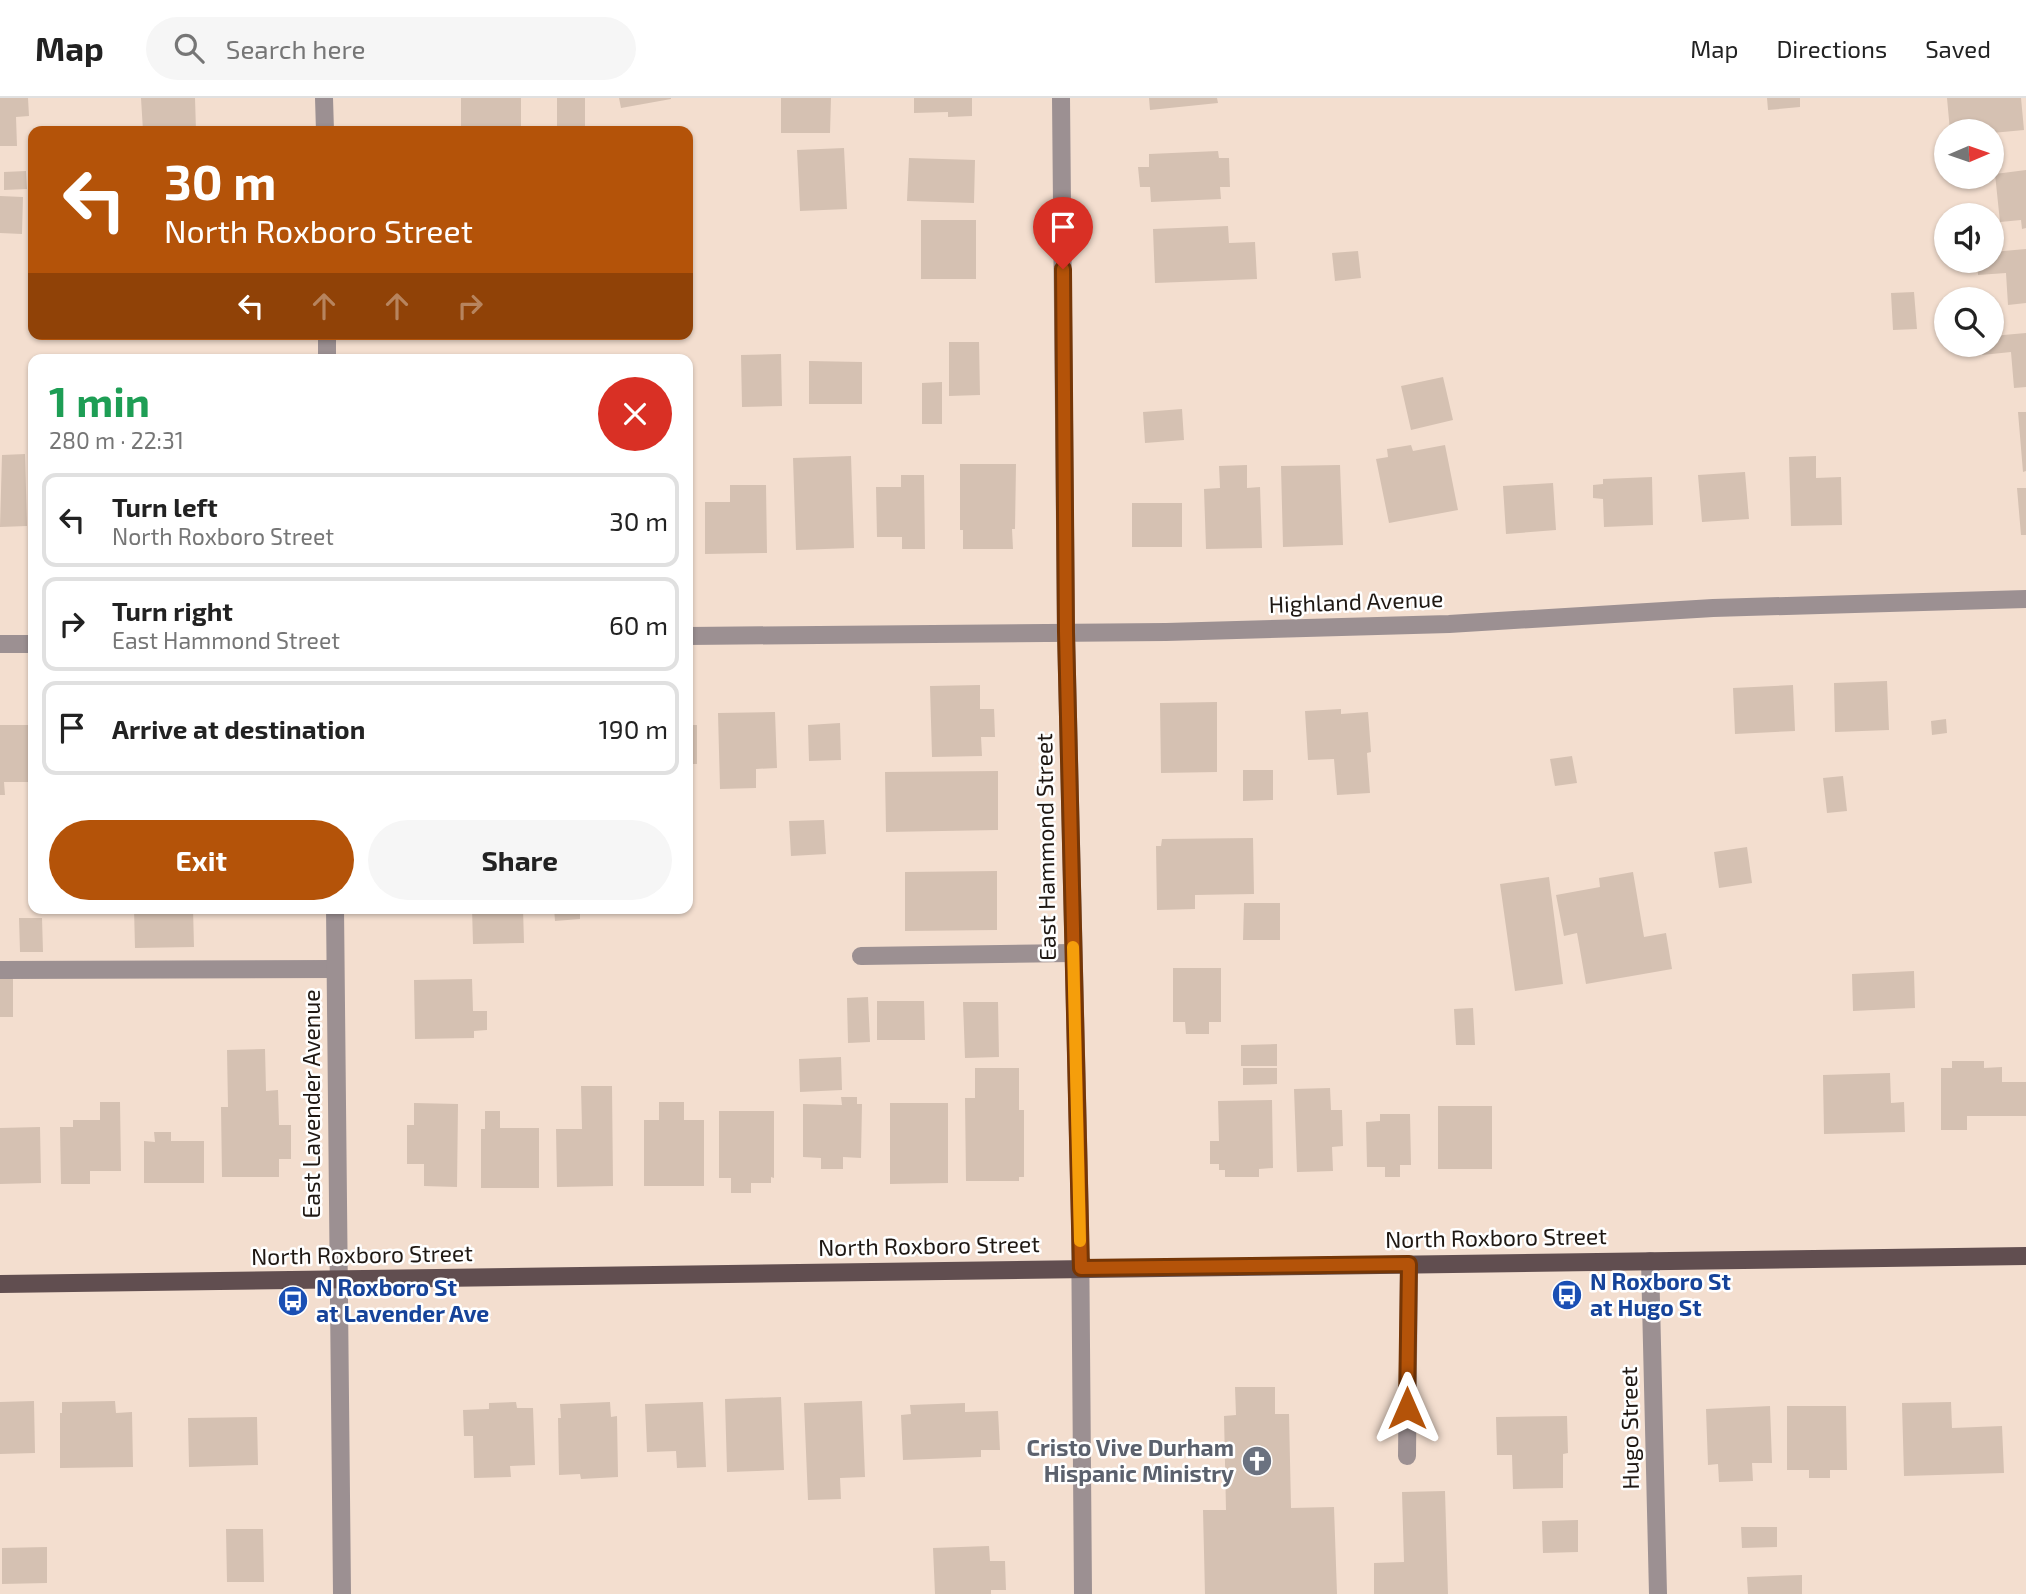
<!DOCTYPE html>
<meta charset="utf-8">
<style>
body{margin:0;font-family:"Exo 2",sans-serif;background:#f6f6f6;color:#222;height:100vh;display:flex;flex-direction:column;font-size:26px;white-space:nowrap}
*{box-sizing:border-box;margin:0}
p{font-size:23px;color:#767676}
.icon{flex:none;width:38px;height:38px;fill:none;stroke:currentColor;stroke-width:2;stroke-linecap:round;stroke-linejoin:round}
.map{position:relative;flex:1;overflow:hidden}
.details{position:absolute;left:28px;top:256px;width:665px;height:560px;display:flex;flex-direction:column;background:#fff;border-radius:14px;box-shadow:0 2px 5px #0004}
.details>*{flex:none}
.banner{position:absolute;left:28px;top:28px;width:665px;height:214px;border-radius:14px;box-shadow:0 2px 5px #0004;background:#b45309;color:#fff;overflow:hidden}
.needle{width:46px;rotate:88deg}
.tools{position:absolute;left:1934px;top:21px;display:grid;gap:14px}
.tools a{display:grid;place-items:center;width:70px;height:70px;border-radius:50%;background:#fff;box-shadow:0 2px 5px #0004;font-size:35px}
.pin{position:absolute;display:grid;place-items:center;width:60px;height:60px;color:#fff;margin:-72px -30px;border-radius:50% 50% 50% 0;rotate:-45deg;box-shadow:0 0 7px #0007}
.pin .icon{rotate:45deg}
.me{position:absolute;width:77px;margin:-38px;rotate:0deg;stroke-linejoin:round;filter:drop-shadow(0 0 5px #0008)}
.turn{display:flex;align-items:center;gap:24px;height:147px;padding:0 21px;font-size:32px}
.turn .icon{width:91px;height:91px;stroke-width:2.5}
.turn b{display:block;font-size:49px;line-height:60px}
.lanes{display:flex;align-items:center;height:66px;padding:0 21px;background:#0003;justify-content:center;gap:35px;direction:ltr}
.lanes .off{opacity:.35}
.round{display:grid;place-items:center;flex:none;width:74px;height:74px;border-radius:37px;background:#f6f6f6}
.headline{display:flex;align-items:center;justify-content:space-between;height:119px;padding:0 21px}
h1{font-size:42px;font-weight:700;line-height:52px;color:#1e9e55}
.action{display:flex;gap:14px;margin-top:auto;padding:14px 21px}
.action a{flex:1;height:80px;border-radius:42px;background:#b45309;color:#fff;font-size:28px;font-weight:700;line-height:80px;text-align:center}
.action a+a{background:#f6f6f6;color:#222}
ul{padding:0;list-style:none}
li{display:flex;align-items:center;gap:21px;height:94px;margin:0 14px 10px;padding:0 7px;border:4px solid #e0e0e0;border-radius:14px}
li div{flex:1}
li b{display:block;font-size:26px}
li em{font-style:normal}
header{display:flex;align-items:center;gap:42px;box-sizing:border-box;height:98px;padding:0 35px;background:#fff;border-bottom:2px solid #e0e0e0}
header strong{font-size:33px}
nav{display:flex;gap:38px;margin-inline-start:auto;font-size:24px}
.search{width:490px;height:63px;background:#f6f6f6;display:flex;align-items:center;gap:18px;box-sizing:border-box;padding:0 24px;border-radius:38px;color:#767676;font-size:26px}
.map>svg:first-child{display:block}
.building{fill:#d5c1b2}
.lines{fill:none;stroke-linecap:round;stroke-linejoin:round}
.lane{stroke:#9c9092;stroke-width:18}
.street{stroke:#9c9092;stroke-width:18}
.primary{stroke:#614e50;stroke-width:18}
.route-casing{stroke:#753606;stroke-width:18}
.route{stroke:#b45309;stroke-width:12}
.slow{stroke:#f59e0b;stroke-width:12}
.labels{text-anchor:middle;stroke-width:5;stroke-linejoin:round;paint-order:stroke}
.street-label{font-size:23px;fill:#1f1813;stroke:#fff}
.transit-label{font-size:23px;font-weight:bold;fill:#164399;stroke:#fff;text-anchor:start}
.worship-label{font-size:23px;font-weight:bold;fill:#5b616d;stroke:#fff;text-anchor:end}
</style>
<header>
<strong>Map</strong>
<div class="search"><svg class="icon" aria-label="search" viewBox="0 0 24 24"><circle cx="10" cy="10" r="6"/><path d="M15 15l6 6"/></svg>Search here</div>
<nav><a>Map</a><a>Directions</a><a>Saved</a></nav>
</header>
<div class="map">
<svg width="2026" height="1496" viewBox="0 0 2026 1496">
<rect width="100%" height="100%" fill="#f3decf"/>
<path class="building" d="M0 0H28L29 18 16 19 17 48H0Z
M141 0H195L196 33H143Z
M461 0H521V29L513 28V33H464V29H461Z
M557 0H585V31H557Z
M619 0H671V1L621 10Z
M781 0H831L830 35H781Z
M914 0H972V18L948 19V14L914 15Z
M1149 0H1217L1218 5 1150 12Z
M1767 0H1800V9L1768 12Z
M1947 0H2021L2024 32 1992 35 1950 33Z
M844 50 847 111 800 113 797 52Z
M1218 53 1219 60H1229L1230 89H1220L1221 101 1151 104 1150 89H1140L1138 69H1149V56Z
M909 60 975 62 974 105 907 103Z
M2026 72V130L2022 131 2021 122 2000 124 1995 76Z
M26 73 27 91 4 92V74Z
M0 98 23 99 22 136 0 135Z
M921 122H976V181H921Z
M1228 128 1229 145 1255 144 1257 181 1155 185 1153 131Z
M2026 151V205L2008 207 2006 175 1978 177 1977 163H1992V154Z
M1358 153 1361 180 1335 183 1332 155Z
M1914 194 1917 231 1893 232 1891 195Z
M2026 235V289L2014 290 2011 254 1982 257 1981 247H1992V238Z
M949 244H979L980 297 949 298Z
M781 256 782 308 742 309 741 257Z
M809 263 862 264V306H809Z
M1443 279 1453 322 1411 332 1401 288Z
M942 284V326H922V285Z
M1182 311 1184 342 1145 345 1143 314Z
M2018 314H2026V373L2023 374Z
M1411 347 1413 353 1445 347 1458 412 1389 425 1376 361 1388 359 1387 351Z
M25 356 27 428 0 429 2 357Z
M851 358 854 450 796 452 793 360Z
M1816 358V380L1841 379 1842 427 1791 428 1789 359Z
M960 366H1016L1015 431H1012L1013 451H963V432H960Z
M1247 367V390L1260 389 1262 450 1206 451 1204 391 1220 390 1219 368Z
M1340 367 1343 447 1283 449 1281 368Z
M1745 374 1749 421 1702 424 1698 377Z
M901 377H924L925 451H902V439H877L876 389H901Z
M1652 379 1653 427 1604 429 1603 401 1593 400V387L1603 386V381Z
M1553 385 1556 432 1506 436 1503 388Z
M730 387H766L767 455 705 456V404H730Z
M2017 390H2026V437H2021Z
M1132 405H1182V449H1132Z
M1887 583 1889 632 1835 634 1834 585Z
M980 587V611H994L995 639H981L982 658 932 659 930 588Z
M1793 587 1795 633 1735 636 1733 590Z
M1217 604V674L1161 675 1160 605Z
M1341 611V616L1368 614 1371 654 1367 655 1370 695 1337 697 1334 661 1308 662 1305 613Z
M775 614 777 670 756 671V690L720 691 718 615Z
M1946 621 1947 635 1932 637 1931 623Z
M840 625 841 662 809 663 808 627Z
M0 627H33V684H4L5 697H0Z
M688 627H697V666H688Z
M1572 658 1577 685 1555 688 1550 661Z
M1243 672H1273V702L1243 703Z
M998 673V732L886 734 885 674Z
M1843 678 1847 713 1827 715 1823 680Z
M824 722 826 756 791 758 789 723Z
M1253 740 1254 796 1195 797V811L1157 812 1156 748H1161L1162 741Z
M1747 749 1752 785 1719 790 1714 754Z
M997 773V832L905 833V774Z
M1633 774 1644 839 1666 835 1672 871 1586 886 1577 835 1564 838 1556 797 1600 789 1599 780Z
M1549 779 1563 886 1515 893 1500 786Z
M1244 805H1280V842H1243Z
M134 810H193L194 849 135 850Z
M472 810H523L524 845 473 846Z
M554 810H580V821L555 823Z
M19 820H42L43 854H20Z
M1173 870H1221V924H1209V936H1186L1185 924H1173Z
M1914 873 1915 910 1853 913 1852 876Z
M13 876V919H0V877Z
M472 881 473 913H487V932L474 933V940L415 941 414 882Z
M868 899 870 944 848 945 847 900Z
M877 903H924L925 942H877Z
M963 904H998L999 959 965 960Z
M1473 910 1475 947H1456L1454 911Z
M1277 946V968H1241V947Z
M265 951 266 993 278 992 279 1027H291V1061H279V1079H222L221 1009H228L227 952Z
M841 959 842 992 800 994 799 961Z
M1952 963H1984V970L2002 969V984H2026V1018H1967V1032H1941V970H1952Z
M975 970H1019V1012H1024V1079H1019V1083H966L965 1000H975Z
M1243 970H1277V986L1243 987Z
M1890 975 1891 1005 1904 1004 1905 1034 1824 1036 1823 977Z
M581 988H612L613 1088 557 1089 556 1031H582Z
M1330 990 1331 1012H1342L1343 1048 1332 1049 1333 1073 1297 1074 1294 991Z
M841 999H857V1006H862L861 1060 843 1059V1071H821V1060L803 1059V1006L842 1007Z
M1272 1002 1273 1070 1259 1071V1079H1225V1072H1219V1066H1210V1043H1219L1218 1003Z
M100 1004H120L121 1073H90V1086H61L60 1029H73V1022H100Z
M659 1004H684V1022H704V1088H644V1022H659Z
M414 1005 458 1006 457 1089 424 1088V1066H407V1027H414Z
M890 1005H948V1085L890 1086Z
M1438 1008H1492V1071H1438Z
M485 1013H500V1030H539V1090H481V1031H485Z
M719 1013H774V1080L771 1079V1085H751V1095H731V1080H719Z
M1380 1016H1410L1411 1067H1400V1079H1385V1069H1367L1366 1024 1380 1023Z
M40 1029 41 1085 0 1086V1030Z
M154 1034H171V1043H204V1085H144V1043L155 1044Z
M1235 1289H1275V1316H1289L1291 1410 1334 1409 1337 1496H1205L1203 1412H1226L1224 1318 1236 1317Z
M781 1299 784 1372 727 1374 725 1301Z
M34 1303 35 1355 0 1356V1304Z
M115 1303 116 1315 132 1314 133 1369 60 1370V1315H62V1304Z
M862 1303 865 1379 840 1380 841 1401 808 1402 804 1305Z
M516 1304 517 1310H533L535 1367 510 1368 511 1379 474 1380 473 1338H464L463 1312 489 1311V1305Z
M610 1304 611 1319 617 1318 618 1379 581 1381 580 1376 559 1377 558 1320H561L560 1306Z
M703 1304 706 1369 677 1370 676 1353 647 1354 645 1306Z
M1951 1304 1952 1330 2002 1328 2004 1375 1904 1378 1902 1305Z
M965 1305V1314L998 1313 1000 1352H981V1359L903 1362 901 1317 911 1316 910 1307Z
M1770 1308 1772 1365H1752L1753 1383 1719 1384 1718 1366 1708 1367 1706 1311Z
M1787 1308H1846L1847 1372H1830V1380H1809V1372H1787Z
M1567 1318 1568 1355 1563 1356V1390L1513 1391 1512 1357H1497L1496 1319Z
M257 1319 258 1367 189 1369 188 1320Z
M1445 1393 1448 1496H1374V1465L1404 1464 1402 1394Z
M1578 1422V1454L1543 1455 1542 1423Z
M1741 1429H1777V1449L1742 1450Z
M226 1431H263L264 1484H227Z
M989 1448 990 1463H1005L1006 1492H991V1496H935L933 1450Z
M47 1449V1485L2 1486V1450Z
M1802 1477V1496H1748L1747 1479Z"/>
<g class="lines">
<path class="lane" d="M861 858 1073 855
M0 872 335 871
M1407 1358 1409 1166"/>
<path class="street" d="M324 0 325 33
M1061 0 1066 534 1080 1123 1083 1496
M327 236V261
M688 538 1166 534 1449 526 1713 510 2026 501
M0 546H33
M335 810 342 1496
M1650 1163 1658 1496"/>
<path class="primary" d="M0 1186 2026 1158"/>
</g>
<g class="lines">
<g class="route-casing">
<path id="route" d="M1063 171 1066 534 1081 1170 1409 1166 1407 1310"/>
</g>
<use href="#route" class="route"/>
<path class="slow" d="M1073 849 1080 1143"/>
</g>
<defs>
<g id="bus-disc" transform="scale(1.575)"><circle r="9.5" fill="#1a4fb4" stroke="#fff"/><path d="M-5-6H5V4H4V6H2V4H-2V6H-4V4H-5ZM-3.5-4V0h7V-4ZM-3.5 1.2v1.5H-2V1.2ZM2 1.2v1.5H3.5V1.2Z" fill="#fff"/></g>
<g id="church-disc" transform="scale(1.575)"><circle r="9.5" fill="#6b7280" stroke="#fff"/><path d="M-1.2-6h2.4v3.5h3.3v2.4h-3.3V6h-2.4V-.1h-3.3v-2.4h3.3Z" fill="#fff"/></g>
</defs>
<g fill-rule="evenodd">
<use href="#bus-disc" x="1567" y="1197"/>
<use href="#bus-disc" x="293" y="1203"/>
<use href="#church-disc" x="1257" y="1363"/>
</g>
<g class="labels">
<g class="street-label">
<text transform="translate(1356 504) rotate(-2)" y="8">Highland Avenue</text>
<text transform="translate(1046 749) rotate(-91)" y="8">East Hammond Street</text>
<text transform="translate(312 1006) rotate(-90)" y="8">East Lavender Avenue</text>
<text transform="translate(1496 1140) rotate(-1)" y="8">North Roxboro Street</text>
<text transform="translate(929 1148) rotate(-1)" y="8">North Roxboro Street</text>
<text transform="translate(362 1157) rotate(-1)" y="8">North Roxboro Street</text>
<text transform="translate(1630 1330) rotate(-91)" y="8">Hugo Street</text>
</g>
<g class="transit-label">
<text x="1590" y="1192">N Roxboro St<tspan x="1590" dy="26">at Hugo St</tspan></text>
<text x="316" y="1198">N Roxboro St<tspan x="316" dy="26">at Lavender Ave</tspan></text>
</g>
<g class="worship-label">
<text x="1234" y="1358">Cristo Vive Durham<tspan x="1234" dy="26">Hispanic Ministry</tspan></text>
</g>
</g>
</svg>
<div class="tools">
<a><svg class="needle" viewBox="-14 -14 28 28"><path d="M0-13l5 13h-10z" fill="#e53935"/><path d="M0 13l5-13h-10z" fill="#767676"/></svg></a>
<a><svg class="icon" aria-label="sound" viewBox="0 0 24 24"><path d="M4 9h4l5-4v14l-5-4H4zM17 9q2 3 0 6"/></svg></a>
<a><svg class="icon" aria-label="search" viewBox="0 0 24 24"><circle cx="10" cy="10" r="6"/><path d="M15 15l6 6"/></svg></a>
</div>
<div class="pin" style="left:1063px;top:171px;background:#d93025"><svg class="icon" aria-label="arrive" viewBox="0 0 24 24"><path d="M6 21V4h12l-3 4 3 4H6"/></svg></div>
<svg class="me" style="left:1407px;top:1310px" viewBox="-20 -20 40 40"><path d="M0-17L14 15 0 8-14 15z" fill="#b45309" stroke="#fff" stroke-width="4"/></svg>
<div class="banner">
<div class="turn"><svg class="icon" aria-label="left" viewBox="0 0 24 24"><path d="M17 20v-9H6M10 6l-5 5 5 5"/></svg><div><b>30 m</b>North Roxboro Street</div></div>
<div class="lanes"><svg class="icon" aria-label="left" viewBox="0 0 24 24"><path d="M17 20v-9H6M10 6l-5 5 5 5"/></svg><svg class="icon off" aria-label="ahead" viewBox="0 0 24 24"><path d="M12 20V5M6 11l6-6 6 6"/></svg><svg class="icon off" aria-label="ahead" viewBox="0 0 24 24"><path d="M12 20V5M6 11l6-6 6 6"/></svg><svg class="icon off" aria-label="right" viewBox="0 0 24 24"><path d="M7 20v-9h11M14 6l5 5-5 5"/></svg></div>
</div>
<section class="details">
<div class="headline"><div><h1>1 min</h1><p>280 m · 22:31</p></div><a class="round" style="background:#d93025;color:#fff"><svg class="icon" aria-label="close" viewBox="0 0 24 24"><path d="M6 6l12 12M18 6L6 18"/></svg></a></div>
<ul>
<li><svg class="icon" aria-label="left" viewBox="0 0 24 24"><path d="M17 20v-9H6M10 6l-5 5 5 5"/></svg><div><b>Turn left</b><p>North Roxboro Street</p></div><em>30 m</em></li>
<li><svg class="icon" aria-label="right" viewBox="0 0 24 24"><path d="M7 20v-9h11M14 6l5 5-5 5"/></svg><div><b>Turn right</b><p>East Hammond Street</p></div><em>60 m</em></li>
<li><svg class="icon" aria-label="arrive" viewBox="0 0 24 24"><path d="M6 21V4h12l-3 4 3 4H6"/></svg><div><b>Arrive at destination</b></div><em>190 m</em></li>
</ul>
<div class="action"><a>Exit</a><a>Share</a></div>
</section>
</div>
